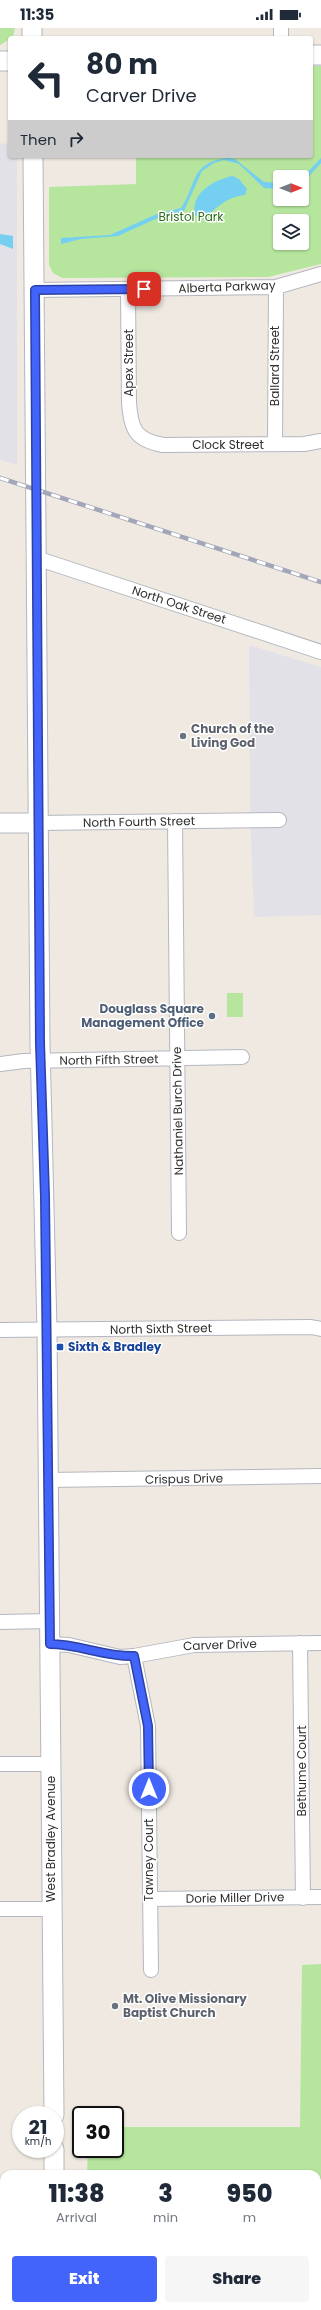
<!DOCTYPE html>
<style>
body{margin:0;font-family:Poppins,sans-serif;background:#f6f6f7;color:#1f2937;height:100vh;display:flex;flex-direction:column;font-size:15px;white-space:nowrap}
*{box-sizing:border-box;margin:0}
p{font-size:13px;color:#747a83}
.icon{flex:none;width:22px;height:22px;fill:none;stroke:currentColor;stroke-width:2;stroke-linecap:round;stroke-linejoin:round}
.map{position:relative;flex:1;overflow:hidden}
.side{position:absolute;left:0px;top:2142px;width:321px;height:140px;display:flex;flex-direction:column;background:#fff;border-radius:12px 12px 0 0;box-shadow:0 1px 3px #0004}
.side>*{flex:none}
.guide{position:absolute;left:8px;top:8px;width:305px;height:122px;border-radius:4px;box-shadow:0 1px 3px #0004;background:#fff;color:#1f2937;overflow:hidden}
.needle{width:26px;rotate:90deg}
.controls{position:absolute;left:273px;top:142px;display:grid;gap:8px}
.controls a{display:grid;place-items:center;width:36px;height:36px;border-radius:4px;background:#fff;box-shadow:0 1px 3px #0004;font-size:20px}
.speed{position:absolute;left:12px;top:2078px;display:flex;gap:8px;font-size:20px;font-weight:700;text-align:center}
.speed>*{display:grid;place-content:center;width:52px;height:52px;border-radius:50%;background:#fff;box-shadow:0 1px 3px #0004;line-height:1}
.speed small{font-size:10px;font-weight:400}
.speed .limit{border:2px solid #111;border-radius:6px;background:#fff;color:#111}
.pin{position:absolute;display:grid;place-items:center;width:34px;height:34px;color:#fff;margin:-17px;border-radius:8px;box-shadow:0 2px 6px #0006}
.me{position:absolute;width:44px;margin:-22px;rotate:0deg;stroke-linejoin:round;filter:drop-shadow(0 0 3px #0008)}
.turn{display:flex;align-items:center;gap:14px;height:84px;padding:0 12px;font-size:18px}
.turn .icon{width:52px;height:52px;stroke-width:2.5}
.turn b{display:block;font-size:28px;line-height:34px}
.then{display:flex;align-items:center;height:38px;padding:0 12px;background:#0003;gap:8px;font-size:15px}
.eta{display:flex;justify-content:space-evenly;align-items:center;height:68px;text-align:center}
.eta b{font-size:24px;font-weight:800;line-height:28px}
.primary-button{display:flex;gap:8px;margin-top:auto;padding:8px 12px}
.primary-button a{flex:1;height:46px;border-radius:4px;background:#4264fb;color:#fff;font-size:16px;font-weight:800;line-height:46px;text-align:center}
.primary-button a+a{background:#f6f6f7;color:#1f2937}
.status{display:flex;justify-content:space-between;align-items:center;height:28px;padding:0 20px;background:#fff;direction:ltr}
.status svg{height:11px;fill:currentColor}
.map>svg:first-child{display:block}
.industrial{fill:#e3e1e8}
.green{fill:#b6e59e;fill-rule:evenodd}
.water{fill:#75cff0}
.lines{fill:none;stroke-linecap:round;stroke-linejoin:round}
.street-casing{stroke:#b4b7c1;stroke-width:16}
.secondary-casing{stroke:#b4b7c1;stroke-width:21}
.street{stroke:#fff;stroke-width:14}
.secondary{stroke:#fff;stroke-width:19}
.rail-casing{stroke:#a3a6b8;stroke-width:4.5}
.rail{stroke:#fff;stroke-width:3;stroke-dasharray:9;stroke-linecap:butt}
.route-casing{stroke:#2b41a3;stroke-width:10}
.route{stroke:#4264fb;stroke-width:7}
.worship-dot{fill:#6b7280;stroke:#fff;stroke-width:1.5}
.service-dot{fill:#5c6f8a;stroke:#fff;stroke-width:1.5}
.transit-dot{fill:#1a4fb4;stroke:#fff;stroke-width:1.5}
.labels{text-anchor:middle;stroke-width:3;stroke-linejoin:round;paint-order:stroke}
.park-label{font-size:12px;fill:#2c6e1b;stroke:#fff}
.street-label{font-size:12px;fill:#2e2e2e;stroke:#fff}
.worship-label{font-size:12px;font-weight:bold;fill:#5b616d;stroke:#fff;text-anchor:start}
.service-label{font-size:12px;font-weight:bold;fill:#4e5e75;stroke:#fff;text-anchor:end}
.transit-label{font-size:12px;font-weight:bold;fill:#164399;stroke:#fff;text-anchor:start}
</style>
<div class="status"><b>11:35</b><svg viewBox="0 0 49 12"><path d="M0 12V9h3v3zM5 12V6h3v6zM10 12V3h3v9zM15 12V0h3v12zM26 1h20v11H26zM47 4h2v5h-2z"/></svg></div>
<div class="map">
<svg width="321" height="2282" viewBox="0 0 321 2282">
<rect width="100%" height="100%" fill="#efe9e1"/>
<path class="industrial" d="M10 115V128H17V437L0 432V116Z
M249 617 321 639V887L254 889 250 780Z"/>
<path class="green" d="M0 0H15L13 9 0 17Z
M311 38H321V236L268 249 62 250 53 245 49 237V159L136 156V128H311ZM280 149H302V171H280ZM280 193H302V215H280Z
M227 965H243V989H227Z
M321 1936V2260H317V2146H87L88 2121H115V2099H300L302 1937Z"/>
<path class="water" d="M228 130 235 131 264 154 280 155V161L264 160 239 136 224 132 214 135 202 143 184 183 153 192 118 208 81 211 61 216V210L110 207 157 186 181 180C198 155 189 135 228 130Z
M321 130V135L302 156V150Z
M233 148 239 151 247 161 245 167C226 169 217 180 203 191L195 187C190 165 215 151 233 148Z
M0 206 13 208V221L0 216Z"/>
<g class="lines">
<g class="street-casing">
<path id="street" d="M281 10V0
M35 262 276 259 321 246
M128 262 129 375C131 401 135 412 163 417L304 416 321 413
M275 416 276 259
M36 530 321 624
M175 793 179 1205
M37 795 279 792
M0 1036 24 1033 242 1029
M0 1302 311 1299 321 1301
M48 1452 321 1448
M0 1594 49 1593
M300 1615 303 1870
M50 1616 69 1617 120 1629 134 1628 194 1617 321 1615
M134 1628 148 1698 151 1942
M0 1736H51
M150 1871 321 1869
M0 1881H51"/>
</g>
<g class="secondary-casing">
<path id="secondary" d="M32 0V10
M311 27H321
M0 33H10
M33 128 40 1015 47 1302 54 2087
M0 795H37
M54 2121V2146
M0 2254H4
M55 2278V2282"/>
</g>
<use href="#street" class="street"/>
<use href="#secondary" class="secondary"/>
<g class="rail-casing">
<path id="rail" d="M0 450 321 554"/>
</g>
<use href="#rail" class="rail"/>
</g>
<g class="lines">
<g class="route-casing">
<path id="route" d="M144 261 35 262 40 1015 45 1168 50 1616C79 1616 105 1629 134 1628L148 1698 149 1761"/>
</g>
<use href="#route" class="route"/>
</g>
<g class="worship-dot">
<circle cx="183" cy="708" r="4"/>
<circle cx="115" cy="1978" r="4"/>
</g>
<circle class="service-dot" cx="212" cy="988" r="4"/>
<rect class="transit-dot" x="56" y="1315" width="8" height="8" rx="2"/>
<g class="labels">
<g class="park-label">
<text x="191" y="193">Bristol Park</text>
</g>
<g class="street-label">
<text transform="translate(227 259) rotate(-2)" y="4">Alberta Parkway</text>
<text transform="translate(129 335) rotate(-90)" y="4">Apex Street</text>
<text transform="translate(275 338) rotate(-90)" y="4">Ballard Street</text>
<text x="228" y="421">Clock Street</text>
<text transform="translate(179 577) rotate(18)" y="4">North Oak Street</text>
<text transform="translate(139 794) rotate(-1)" y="4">North Fourth Street</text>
<text transform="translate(109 1032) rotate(-1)" y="4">North Fifth Street</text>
<text transform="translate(178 1083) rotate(-91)" y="4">Nathaniel Burch Drive</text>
<text transform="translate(161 1301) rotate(-1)" y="4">North Sixth Street</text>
<text transform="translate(184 1451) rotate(-1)" y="4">Crispus Drive</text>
<text transform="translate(220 1617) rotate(-2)" y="4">Carver Drive</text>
<text transform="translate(302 1743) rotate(-90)" y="4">Bethume Court</text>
<text transform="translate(51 1811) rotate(-90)" y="4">West Bradley Avenue</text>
<text transform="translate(149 1832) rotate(-90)" y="4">Tawney Court</text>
<text transform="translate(235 1870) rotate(-1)" y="4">Dorie Miller Drive</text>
</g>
<g class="worship-label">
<text x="191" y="705">Church of the<tspan x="191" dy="14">Living God</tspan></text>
<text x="123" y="1975">Mt. Olive Missionary<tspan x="123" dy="14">Baptist Church</tspan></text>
</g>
<g class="service-label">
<text x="204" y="985">Douglass Square<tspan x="204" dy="14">Management Office</tspan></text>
</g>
<g class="transit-label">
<text x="68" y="1323">Sixth &amp; Bradley</text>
</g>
</g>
</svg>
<div class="controls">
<a><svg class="needle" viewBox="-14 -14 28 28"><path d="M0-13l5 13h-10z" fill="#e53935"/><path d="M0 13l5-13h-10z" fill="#747a83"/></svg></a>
<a><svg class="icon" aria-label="layers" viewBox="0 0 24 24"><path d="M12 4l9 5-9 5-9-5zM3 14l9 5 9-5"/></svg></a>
</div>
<div class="speed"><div>21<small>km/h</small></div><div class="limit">30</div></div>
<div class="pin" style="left:144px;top:261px;background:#d93025"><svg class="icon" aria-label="arrive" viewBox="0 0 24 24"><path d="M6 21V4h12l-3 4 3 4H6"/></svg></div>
<svg class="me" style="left:149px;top:1761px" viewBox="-20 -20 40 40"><circle r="17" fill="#4264fb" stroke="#fff" stroke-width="3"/><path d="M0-11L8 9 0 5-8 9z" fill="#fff"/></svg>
<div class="guide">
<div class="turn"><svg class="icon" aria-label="left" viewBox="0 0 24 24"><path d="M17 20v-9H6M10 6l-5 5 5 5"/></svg><div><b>80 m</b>Carver Drive</div></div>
<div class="then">Then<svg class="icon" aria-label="right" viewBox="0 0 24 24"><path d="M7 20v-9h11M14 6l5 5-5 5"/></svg></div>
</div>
<section class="side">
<div class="eta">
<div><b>11:38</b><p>Arrival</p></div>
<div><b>3</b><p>min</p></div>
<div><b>950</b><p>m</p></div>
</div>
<div class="primary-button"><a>Exit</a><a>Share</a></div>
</section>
</div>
